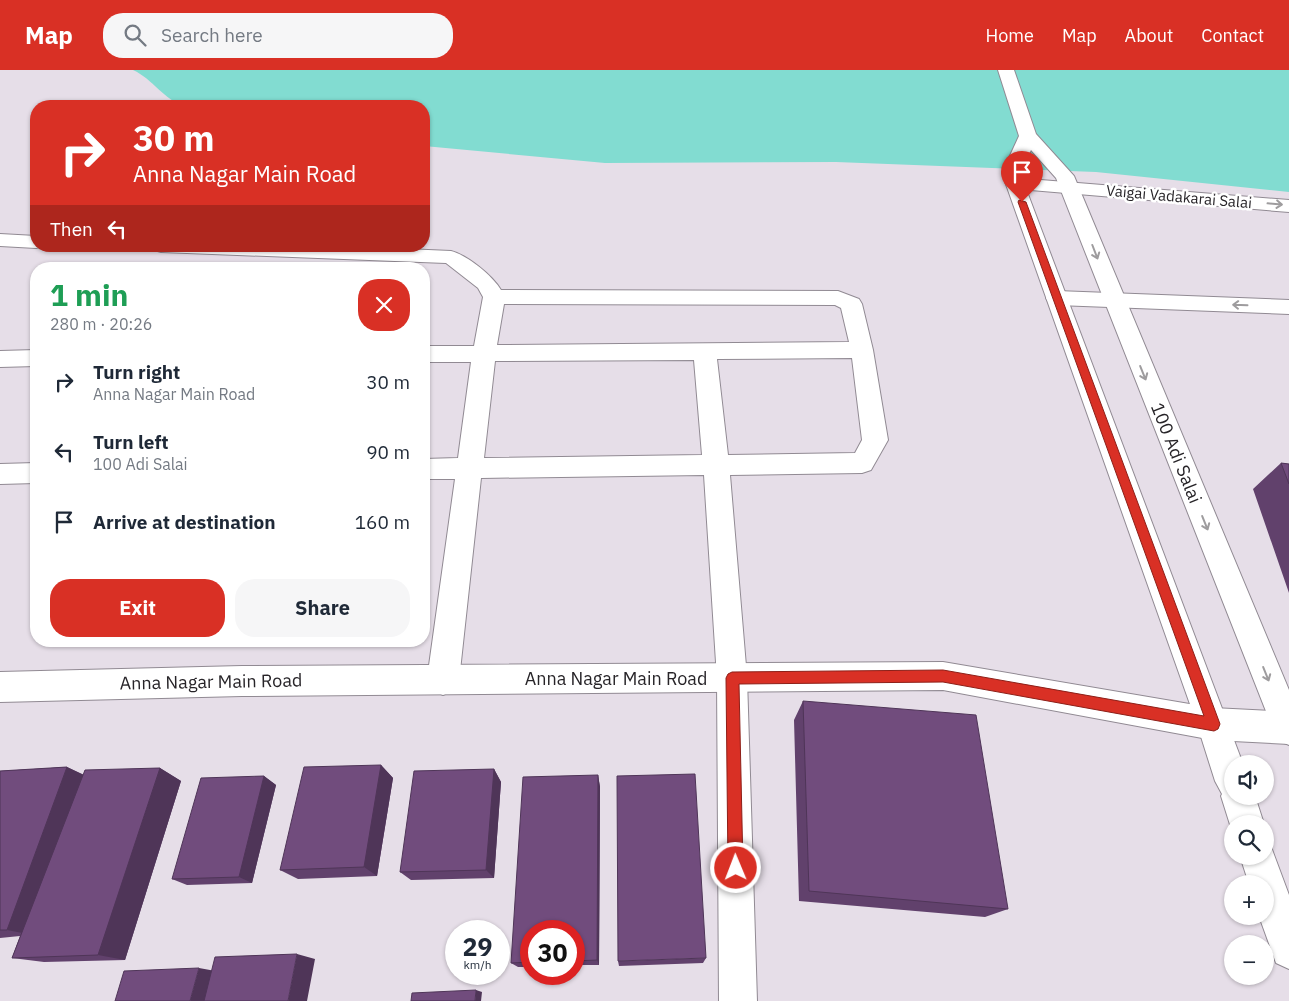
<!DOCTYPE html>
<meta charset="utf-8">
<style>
body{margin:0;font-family:"IBM Plex Sans",sans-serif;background:#f6f6f7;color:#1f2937;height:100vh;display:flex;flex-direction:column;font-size:19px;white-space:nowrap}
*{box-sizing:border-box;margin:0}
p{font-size:16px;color:#747a83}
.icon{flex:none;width:28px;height:28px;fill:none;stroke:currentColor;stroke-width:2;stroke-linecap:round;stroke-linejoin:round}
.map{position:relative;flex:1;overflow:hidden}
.panel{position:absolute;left:30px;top:192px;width:400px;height:385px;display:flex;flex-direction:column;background:#fff;border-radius:20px;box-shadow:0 1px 4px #0004}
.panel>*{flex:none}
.guide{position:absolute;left:30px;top:30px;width:400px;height:152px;border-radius:20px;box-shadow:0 1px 4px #0004;background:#d93025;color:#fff;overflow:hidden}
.buttons{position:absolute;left:1224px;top:685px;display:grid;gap:10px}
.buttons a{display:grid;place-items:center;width:50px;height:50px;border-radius:50%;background:#fff;box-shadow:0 1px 4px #0004;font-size:25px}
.speed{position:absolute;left:445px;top:850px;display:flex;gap:10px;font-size:25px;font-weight:700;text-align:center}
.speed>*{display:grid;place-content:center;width:65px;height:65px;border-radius:50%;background:#fff;box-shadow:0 1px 4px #0004;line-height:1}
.speed small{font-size:12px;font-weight:400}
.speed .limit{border:8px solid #d22;background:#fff;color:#111}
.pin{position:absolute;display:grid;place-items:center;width:42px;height:42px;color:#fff;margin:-51px -21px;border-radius:50% 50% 50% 0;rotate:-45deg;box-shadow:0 0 5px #0007}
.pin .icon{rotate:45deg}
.me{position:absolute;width:55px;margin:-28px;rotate:359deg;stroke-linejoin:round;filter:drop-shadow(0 0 4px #0008)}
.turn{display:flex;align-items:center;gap:18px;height:105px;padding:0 20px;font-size:22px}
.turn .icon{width:65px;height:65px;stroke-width:2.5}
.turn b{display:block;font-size:35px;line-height:42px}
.then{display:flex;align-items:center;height:48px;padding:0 20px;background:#0003;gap:10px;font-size:19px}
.round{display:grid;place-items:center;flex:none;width:52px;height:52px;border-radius:20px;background:#f6f6f7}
.overview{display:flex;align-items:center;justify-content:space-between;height:85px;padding:0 20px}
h1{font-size:30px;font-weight:700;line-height:38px;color:#1e9e55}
.cta{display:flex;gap:10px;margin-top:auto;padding:10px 20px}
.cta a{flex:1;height:58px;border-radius:20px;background:#d93025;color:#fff;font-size:20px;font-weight:700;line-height:58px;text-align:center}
.cta a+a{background:#f6f6f7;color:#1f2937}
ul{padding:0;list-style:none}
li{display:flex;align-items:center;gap:15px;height:70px;padding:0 20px}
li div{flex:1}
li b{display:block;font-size:19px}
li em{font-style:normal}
header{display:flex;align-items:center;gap:30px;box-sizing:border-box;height:70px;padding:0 25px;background:#d93025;color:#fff}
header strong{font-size:24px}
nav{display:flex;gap:28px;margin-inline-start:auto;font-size:18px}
.search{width:350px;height:45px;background:#f6f6f7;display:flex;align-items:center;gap:12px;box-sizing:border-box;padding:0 18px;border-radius:20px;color:#747a83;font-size:19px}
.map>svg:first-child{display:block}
.water{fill:#82dcd1}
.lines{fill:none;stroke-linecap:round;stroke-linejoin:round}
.minor-casing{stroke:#918a93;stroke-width:2}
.tertiary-casing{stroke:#918a93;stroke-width:2}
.secondary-casing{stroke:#918a93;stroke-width:2}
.primary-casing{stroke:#918a93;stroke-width:2}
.minor{fill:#fff;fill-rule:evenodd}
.tertiary{fill:#fff;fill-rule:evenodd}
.secondary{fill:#fff;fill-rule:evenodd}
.primary{fill:#fff;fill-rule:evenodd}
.wall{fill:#61416c}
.shaded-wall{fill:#4f3558}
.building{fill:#714c7d;stroke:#4f3558}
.oneway{stroke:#9e9c9e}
.route{fill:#d93025;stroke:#8d1f18}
.labels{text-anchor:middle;stroke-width:5;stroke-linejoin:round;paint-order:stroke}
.far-street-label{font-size:15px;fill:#272428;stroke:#fff}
.street-label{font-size:18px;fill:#272428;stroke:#fff}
</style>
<header>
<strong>Map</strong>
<div class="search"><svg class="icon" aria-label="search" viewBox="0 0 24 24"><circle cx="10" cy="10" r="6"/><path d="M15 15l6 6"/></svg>Search here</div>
<nav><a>Home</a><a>Map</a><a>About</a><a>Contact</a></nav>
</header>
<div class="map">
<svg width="1289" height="931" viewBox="0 0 1289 931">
<rect width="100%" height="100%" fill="#e6dee8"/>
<path class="water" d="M133 0H1289V122L1096 102 836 92 605 93 424 76V36H184C164 30 153 9 133 0Z"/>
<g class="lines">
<g class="minor-casing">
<path id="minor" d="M0 164 36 166V176H43L36 178 0 176Z
M151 176H336L451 181C467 185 493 206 501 220L838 221 859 229 862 234 873 280 888 370 871 400 862 403 730 405 747 608 757 931H719L717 608 704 405 481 408 459 610 454 620 443 625 432 620 427 610 455 409H424V389L458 388 471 292H424V276H474L483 227 478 218 446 193 161 182 154 180ZM504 234 835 235 841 238 849 272 497 275ZM852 288 862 370 855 383 728 385 717 289ZM694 290 702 385 484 388 495 291Z
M36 280V296L0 297V281Z
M36 393V413L0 414V394Z"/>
</g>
<g class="tertiary-casing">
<path id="tertiary" d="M943 592 1213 638 1289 642V674L1213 670 943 620 242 626 0 632V602L242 596Z"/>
</g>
<g class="secondary-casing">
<path id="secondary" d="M998 0H1014L1036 64 1074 106 1289 620V675L1278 670 1273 659 1056 108 1031 80 1020 103 1243 694H1232V726H1255L1264 754H1232V761L1221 726 1222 724 1215 711 1197 654 1002 103 1019 66Z
M1265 771 1270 774 1289 825V899L1276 893 1259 846H1265V814H1249L1240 786H1265Z"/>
</g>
<g class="primary-casing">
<path id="primary" d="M1015 108 1289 130V142L1008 118 1006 114 1008 110Z
M1057 221 1289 230V244L1057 235 1049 233 1046 228 1049 223Z"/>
</g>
<use href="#minor" class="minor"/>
<use href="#tertiary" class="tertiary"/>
<use href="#secondary" class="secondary"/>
<use href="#primary" class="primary"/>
</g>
<path class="wall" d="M1281 393 1289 394V523L1253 419Z
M803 631 1008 839 985 847 799 831 794 650Z
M381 695 393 708 377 806 298 809 280 800Z
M67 697 83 705 160 698 181 711 125 890 44 892 12 888 20 866 0 868V701Z
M494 699 501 712 494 808 411 810 400 802Z
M598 705 600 717 599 895H574V861H531V897H518L511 893Z
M264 706 276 715 252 813 187 815 172 809Z
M706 888 703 893 619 896 618 891Z"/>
<path class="shaded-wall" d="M381 695 393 708 377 806 364 797Z
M67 697 93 709 38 866 7 860Z
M160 698 181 711 125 890 98 885Z
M494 699 501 712 494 808 486 800Z
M598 705 600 717 599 895 597 890Z
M264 706 276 715 252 813 239 807Z
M297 884 315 889 307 931H288Z
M199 898 221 902 214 931H190Z
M476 920 482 922 481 931H475Z"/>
<path class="building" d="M1281 393 1289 394V414Z
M803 631 976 645 1008 839 809 821Z
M381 695 364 797 280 800 304 697Z
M67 697 7 860H0V701Z
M160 698 98 885 12 888 85 700Z
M494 699 486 800 400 802 414 701Z
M695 704 706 888 618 891 617 706Z
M598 705 597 890 574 891V861H531V892L511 893 523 707Z
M264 706 239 807 172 809 201 708Z
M297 884 288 931H204L215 887Z
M199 898 190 931H115L124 901Z
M476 920 475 931H411L412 923Z"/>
<defs><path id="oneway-shaft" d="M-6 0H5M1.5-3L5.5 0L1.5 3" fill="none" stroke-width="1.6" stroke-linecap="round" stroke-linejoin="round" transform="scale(1.25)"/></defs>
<g class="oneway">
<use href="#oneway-shaft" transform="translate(1275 134) rotate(5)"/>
<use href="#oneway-shaft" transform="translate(1095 182) rotate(69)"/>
<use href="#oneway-shaft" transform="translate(1240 235) rotate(-178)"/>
<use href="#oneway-shaft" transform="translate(1143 303) rotate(68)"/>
<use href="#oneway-shaft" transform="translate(1205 453) rotate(68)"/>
<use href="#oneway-shaft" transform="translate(1266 604) rotate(68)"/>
</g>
<path class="route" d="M1019 130 1026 132 1220 654 1218 659 1214 661 943 612 739 614 743 798 741 803 736 805 730 803 728 798 726 608 728 604 732 602 943 600 1204 646 1018 132Z"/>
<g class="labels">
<g class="far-street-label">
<text transform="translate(1179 127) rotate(5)" y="5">Vaigai Vadakarai Salai</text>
</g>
<g class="street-label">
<text transform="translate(1176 383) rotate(68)" y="6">100 Adi Salai</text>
<text x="616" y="615">Anna Nagar Main Road</text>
<text transform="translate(211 612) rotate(-1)" y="6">Anna Nagar Main Road</text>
</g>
</g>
</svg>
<div class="buttons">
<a><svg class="icon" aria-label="sound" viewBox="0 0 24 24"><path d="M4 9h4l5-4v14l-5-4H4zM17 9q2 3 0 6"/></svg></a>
<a><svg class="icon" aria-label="search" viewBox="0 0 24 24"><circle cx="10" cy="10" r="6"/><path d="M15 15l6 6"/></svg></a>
<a>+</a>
<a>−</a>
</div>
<div class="speed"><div>29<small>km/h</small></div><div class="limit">30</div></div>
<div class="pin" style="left:1022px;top:132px;background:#d93025"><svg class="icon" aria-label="arrive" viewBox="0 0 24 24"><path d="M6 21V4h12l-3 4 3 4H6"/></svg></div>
<svg class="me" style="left:736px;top:798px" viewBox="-20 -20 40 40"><circle r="17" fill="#d93025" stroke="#fff" stroke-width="3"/><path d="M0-11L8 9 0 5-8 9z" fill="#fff"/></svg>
<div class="guide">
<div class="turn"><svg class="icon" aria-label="right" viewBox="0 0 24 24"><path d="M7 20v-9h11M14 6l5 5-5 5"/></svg><div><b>30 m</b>Anna Nagar Main Road</div></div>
<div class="then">Then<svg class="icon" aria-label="left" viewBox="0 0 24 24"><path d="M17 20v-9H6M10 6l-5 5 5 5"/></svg></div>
</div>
<section class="panel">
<div class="overview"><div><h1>1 min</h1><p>280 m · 20:26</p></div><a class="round" style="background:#d93025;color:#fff"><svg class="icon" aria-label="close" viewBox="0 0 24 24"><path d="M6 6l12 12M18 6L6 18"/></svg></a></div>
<ul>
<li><svg class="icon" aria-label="right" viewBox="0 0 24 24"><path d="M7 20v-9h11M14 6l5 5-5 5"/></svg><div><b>Turn right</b><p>Anna Nagar Main Road</p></div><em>30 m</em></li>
<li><svg class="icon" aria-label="left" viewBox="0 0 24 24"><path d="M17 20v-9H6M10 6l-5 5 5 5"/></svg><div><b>Turn left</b><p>100 Adi Salai</p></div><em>90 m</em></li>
<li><svg class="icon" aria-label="arrive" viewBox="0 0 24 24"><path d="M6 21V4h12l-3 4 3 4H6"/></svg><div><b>Arrive at destination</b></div><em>160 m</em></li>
</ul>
<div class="cta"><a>Exit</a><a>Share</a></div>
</section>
</div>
